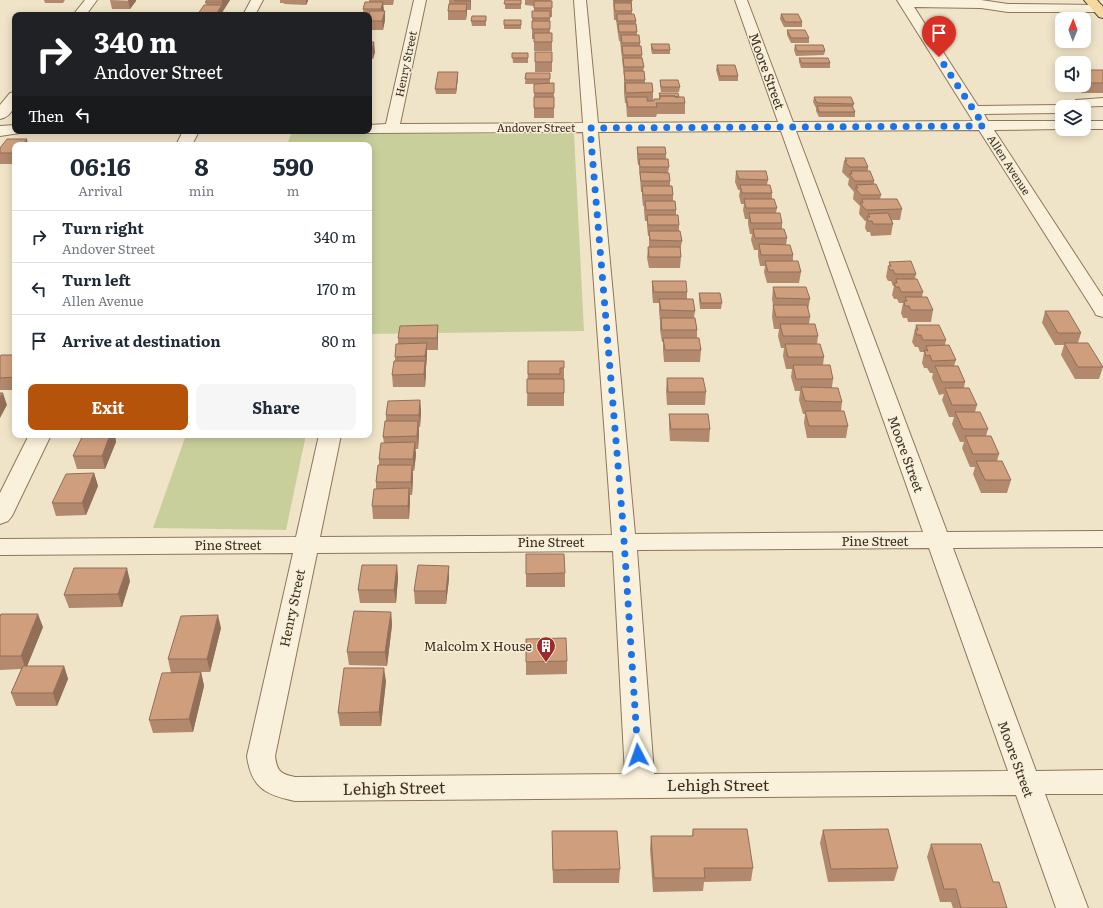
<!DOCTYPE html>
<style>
body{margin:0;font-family:Literata,serif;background:#f6f6f7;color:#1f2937;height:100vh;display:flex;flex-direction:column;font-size:15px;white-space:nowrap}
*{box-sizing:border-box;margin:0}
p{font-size:13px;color:#747a83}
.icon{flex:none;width:22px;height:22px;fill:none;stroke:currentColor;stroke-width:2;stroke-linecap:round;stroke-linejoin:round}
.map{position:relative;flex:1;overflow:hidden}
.drawer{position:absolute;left:12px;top:142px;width:360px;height:296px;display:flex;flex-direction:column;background:#fff;border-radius:8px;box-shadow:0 2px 10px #0003}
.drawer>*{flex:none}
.hud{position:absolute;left:12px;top:12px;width:360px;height:122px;border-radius:8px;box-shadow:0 2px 10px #0003;background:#202124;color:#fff;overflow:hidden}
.needle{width:26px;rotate:1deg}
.controls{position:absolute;left:1055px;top:12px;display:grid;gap:8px}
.controls a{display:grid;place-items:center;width:36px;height:36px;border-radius:8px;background:#fff;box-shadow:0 2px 10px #0003;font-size:20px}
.pin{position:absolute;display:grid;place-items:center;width:34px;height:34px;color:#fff;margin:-41px -17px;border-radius:50% 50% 50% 0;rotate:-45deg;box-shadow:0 0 4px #0007}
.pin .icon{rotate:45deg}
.me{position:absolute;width:44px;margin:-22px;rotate:356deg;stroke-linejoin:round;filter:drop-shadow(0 0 3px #0008)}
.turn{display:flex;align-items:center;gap:14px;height:84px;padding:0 16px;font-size:18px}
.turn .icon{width:52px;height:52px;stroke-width:2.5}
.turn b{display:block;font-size:28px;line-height:34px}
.then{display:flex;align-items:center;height:38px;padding:0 16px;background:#0003;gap:8px;font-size:15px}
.eta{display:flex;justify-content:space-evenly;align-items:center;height:68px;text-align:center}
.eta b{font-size:24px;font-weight:700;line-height:28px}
.cta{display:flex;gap:8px;margin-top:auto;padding:8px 16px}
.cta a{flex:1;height:46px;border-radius:8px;background:#b45309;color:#fff;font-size:16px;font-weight:700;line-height:46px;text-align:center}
.cta a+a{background:#f6f6f7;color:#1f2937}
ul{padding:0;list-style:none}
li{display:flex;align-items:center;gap:12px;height:52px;padding:0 16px;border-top:1px solid #e0e1e3}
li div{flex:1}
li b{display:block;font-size:15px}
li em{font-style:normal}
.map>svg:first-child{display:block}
.green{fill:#c9cf9b}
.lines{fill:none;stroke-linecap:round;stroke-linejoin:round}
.minor-casing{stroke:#8d765c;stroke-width:2}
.major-casing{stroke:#5b4430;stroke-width:2}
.minor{fill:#faf1dc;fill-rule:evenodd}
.major{fill:#f3d9a0;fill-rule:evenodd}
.wall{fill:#b2896c}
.shaded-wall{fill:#916f58}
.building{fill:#cf9f7d;stroke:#916f58}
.route{stroke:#1a73e8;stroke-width:7;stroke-dasharray:0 12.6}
.labels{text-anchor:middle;stroke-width:3;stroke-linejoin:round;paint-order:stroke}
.far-street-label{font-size:11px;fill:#3d2e20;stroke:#f7eed8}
.street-label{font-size:13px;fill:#3d2e20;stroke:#f7eed8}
.poi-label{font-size:13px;fill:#3d2e20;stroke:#f7eed8;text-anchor:end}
.near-street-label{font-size:16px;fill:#3d2e20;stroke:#f7eed8}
</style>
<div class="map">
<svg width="1103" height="908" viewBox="0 0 1103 908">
<rect width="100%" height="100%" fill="#f0e4c8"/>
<path class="green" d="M291 134H574L584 331 369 334V145H287Z
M186 435H306L286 530 153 528Z"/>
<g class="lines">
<g class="minor-casing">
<path id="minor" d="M85 0H97L86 15H73Z
M251 0H263L255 15H243Z
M414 0H426L400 124 583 123 574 0H586L598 123 778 122 735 0H747L793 122 973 121 897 0H981L1008 4 1102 5 1103 10 1098 12H1008L981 8 914 7 978 106 1062 105 1068 107H1062V113L984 114 988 121H1062V129H1064H1062L994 130 1103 297V317L1096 315 1094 311 979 130 796 131 947 532 1103 531V547L953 548 1036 771 1103 770V794H1045L1088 908H1056L1016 795 295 801C266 795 251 788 247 756L293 553 0 555V539L296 537 319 435H341L320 537 612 535 583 132 369 133 364 132 363 131H369V125L386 124ZM781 131 923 532 635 534 598 132ZM929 548 1008 771 654 774 637 550ZM613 551 625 774 295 777C280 774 277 771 275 756L317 553Z
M15 92C15 104 14 116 0 119V105L10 93Z
M1103 98V106L1069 107 1076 100Z
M1084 121H1103V129H1082H1084Z
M15 125V131H22L20 133 0 136V126Z
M183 131H199L192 145H176Z
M29 435H51L12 516 8 521 0 524V493Z"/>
</g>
<g class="major-casing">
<path id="major" d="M1084 0H1097L1103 7V18L1099 17Z"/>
</g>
<use href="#minor" class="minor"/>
<use href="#major" class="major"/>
</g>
<path class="wall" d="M44 0H65L63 3H45Z
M110 0 136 1 130 9H112Z
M207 0H230L223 11V15H198L206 5 205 2Z
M280 0H308V1L306 5 284 4V3H280Z
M369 0H394L393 5H383L385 20 383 30H369V15H364L363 9 369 2Z
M449 0H471V10H467L466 20H448V11L449 4Z
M505 0H521V9H505Z
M525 0H551V1H552V17H550V33H552V51H534V39H532V11H534V6L525 5Z
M613 0H632V14L636 21 637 35 640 43V46L644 67 643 71 645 80V83L653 92V101H654V99H659V93L679 97 685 103V114H657L656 117H627L626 103H625L624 93V77L620 41H619L616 20H614Z
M781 14 802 22V27H784L780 19Z
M504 20H521V29H504Z
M471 21H486V26H472Z
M787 30 809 38V43H791L787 35Z
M369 42 375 52 373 59H369Z
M651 44 670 50V54H652L651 49Z
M795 45 825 51 824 55 796 56 794 50Z
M535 52 552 62V72H535Z
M512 53H528V63H513Z
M799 58 830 63V68H801L799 62Z
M717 65 738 76V81H719L716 70Z
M1084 70H1103V93H1082L1075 85H1084Z
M526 73H550V83H554V118H534V84H525Z
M458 77 456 94H436L435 89Z
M660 80 680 87 679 92H661L660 85Z
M814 97 854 104 853 107 855 112V117H819L816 111V108L813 102Z
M15 145V164H0V148Z
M637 147 666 154V159L669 167 668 173 670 181V186L673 195V201L676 210V215L679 225V231L682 241 680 252 681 257 680 268H649L647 258 648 247H649V236H648L647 226V221H645L644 211V206H643L642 197V192H641L640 178 639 170V165H638L637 157Z
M845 158 868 167V171L874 181V185L881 195 880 199 902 209 900 220H892L893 224 891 235 871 236 870 232H867L865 228 866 221H865L859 214 860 206 853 199 854 192 848 185 849 178H848L842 172 844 161H845Z
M736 171 768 180 767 185 772 193V199L777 208 776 213 782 223V229L787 238 786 245 793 255V261L801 272 799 283H767L764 272 765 266H760L758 256V250H754L751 240 752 234H750L748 224V219H745L743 210 744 204H741L739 196 740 190H738L735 182Z
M889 262 916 274 915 279 923 292 922 297 933 310 931 322H908L907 318H903L901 313 903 303H899L897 299H894L892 295 894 286H893L891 281H888L886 277 888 266H889Z
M652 281 687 292V299L695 311 694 318 697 330V338L701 350 700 362H664L663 350V342H662L660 330V322L659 311V303H653L652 292Z
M773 287 810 299 808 310 810 317 809 324 818 336 817 344 824 357 823 365 833 379 832 387 842 402 841 411 848 426 846 438H807L804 423 805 414H803L799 400 800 391H795L791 377 792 369H786L783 356 784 348H781L778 336 779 329H774L772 317 773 305 772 299Z
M699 293 722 303 721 309H700L699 299Z
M1045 311 1081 333 1078 343 1103 367 1099 379H1075L1061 355 1064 345H1055L1042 323Z
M438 325V350H427V355L426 368V373L425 387H393L392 375 395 361V357L398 343V338Z
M916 325 946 340 945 345 956 360 954 366 965 382 964 388 977 405 975 412 988 429 986 436 999 454 997 461 1011 480 1007 493H981L973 474 975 467H970L962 448 964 442H960L952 424 954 417H949L942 400 944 394 939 395 932 378 933 373H930L927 368H924L922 363 924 352H920L918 347H915L912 342Z
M15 355V390H0V357Z
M528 361H564V406H527Z
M667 378 706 392 705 405H667L666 391Z
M420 400 421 412 420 427H419V433L418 449H415L416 455 414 471H413V478L412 495H410V501L409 519H373L372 506 376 489V482L379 465V459L384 443 383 437 386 421V415Z
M669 414 710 429 709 442 670 441 669 426Z
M83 435H115L116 442 105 469H77L73 456Z
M94 473 98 486 86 515 56 516 52 503Z
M526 554 565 573V587H526Z
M397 565 398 578 396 603H360L358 590Z
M449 566V579L446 604H415L414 591Z
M130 581 122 607 69 608 64 595Z
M391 612 392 625 387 666 349 665 347 652Z
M0 617 43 627 27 666H64L68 679 57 706H16L11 693 21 669 0 670Z
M221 628 210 672H201L204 686 193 732 153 733 149 720 171 673 168 659Z
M526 639 567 661V674L526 675Z
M386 681 381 726H340L338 713Z
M693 829 753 868 751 881 704 882 703 891 653 892 650 849 651 836H692Z
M823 830 898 868 894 881 828 882 820 843Z
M931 844 993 882 1007 908H953L951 902H940L927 857Z
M552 845 620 869 619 883H553Z"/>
<path class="shaded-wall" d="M128 0H136V1L130 9Z
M223 0H230L223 11 222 2Z
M306 0H308V1L306 5Z
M471 0V10L470 1Z
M383 2 384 11 382 18 381 9Z
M467 4V13L466 20V11Z
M222 5 223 14V15H217Z
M385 11V20L383 30 382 21Z
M374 42 375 52 373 59 372 49Z
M458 72V77L456 94V89Z
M27 139 28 145H22Z
M438 325V350L437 338Z
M427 343V355L426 368 425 356Z
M425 361 426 373 425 387 424 374Z
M3 393 7 405 0 418V398Z
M420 400 421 412 420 427 419 415Z
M418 421 419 433 418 449 417 436Z
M110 435H115L116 442 105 469 102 456Z
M415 442 416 455 414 471 413 459Z
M412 465 413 478 412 495 411 482Z
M94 473 98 486 86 515 82 503Z
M409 488 410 501 409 519 408 506Z
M397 565 398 578 396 603 394 590Z
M449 566V579L446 604V591Z
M127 568 130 581 122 607 118 594Z
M391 612 392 625 387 666 385 652Z
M38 614 43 627 26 669 21 656Z
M218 615 221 628 210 672 207 659Z
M64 666 68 679 57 706 53 693Z
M384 668 386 681 381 726 379 712Z
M201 672 204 686 193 732 189 719Z"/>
<path class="building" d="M207 0H223L222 2H205Z
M455 0H471L470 1H455Z
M505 0H521V4H504Z
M614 0H632V1H614Z
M534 1H552V8H534Z
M365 2H383L381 9H363Z
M614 3H631L632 11H615Z
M449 4H467L466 11H448Z
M204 5H222L216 14H198Z
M370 11H385L382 21H369V15Z
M532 11H550V18H532Z
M617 14H634L636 21H617Z
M781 14H798L802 22H785Z
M472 16H486V21H471Z
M504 20H521V25H504Z
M532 21H550V29H532Z
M618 24H636L637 32H619Z
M787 30H805L809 38H791Z
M534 33H552V42H534Z
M621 35H639L640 43H622Z
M369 42H374L372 49H369Z
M651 44H669L670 50H653Z
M795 45H823L825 51H797Z
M622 46H641L642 55H623Z
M535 52H552V62H535Z
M512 53H528V58H512Z
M623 58H642L644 67H624Z
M799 58H828L830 63H802Z
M717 65H735L738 76H720Z
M1084 70H1103V83H1084Z
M624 71H644L645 80H625Z
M438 72H458L456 89H435Z
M526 73H550V79H525Z
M660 80H678L680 87H661Z
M554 83V93H534V84Z
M625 83H652L653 92 626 93Z
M659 93H678L679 97H675V96H660Z
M660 96H675V97H684L685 103H656L657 107H628L626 97H647V101H654V99H660Z
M534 97H554V108H534Z
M814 97H851L854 104 817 103Z
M817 106H852L855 112H819Z
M7 139H27L22 145H15V153H0V148Z
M637 147H665L666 154H638Z
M845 158H864L868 167H850L844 161H847Z
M639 159H668L669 167H640Z
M736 171H766L768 180 739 179Z
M851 171H870L874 181H855L849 174H852Z
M640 172 669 173 670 181H641Z
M876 184 881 195H861L855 188H858L856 185Z
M740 185H770L772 193H742Z
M642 186H672L673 195H643Z
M744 199H774L777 208H746Z
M862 199H897L902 209 866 210 860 203H863Z
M645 201H675L676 210H646Z
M749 213H780L782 223H751Z
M888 213 893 224H873L872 221H868L867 217H870L868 214Z
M647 215H678L679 225H648Z
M753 229H784L787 238H755Z
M649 231H680L682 241 650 240Z
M759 244 790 245 793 255H761Z
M648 247H680L681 257H649Z
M765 261H798L801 272H768Z
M911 261 916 274H895L893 270H890L888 266H891L889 262Z
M896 279H917L923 292H901L899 287H896L894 283H897Z
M652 281H686L687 292H654Z
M773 287H806L810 299 776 298Z
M699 293H720L722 303H701Z
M905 297H927L933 310H911L909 306H905L904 301H907Z
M659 299H693L695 311 661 310Z
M773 305H807L810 317H776Z
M1045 311H1068L1081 333H1058Z
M661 318H695L697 330H662Z
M780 324H815L818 336H783Z
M438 325 437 338H398L400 326Z
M916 325H939L946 340H923L921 335H917L915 330H918Z
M663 338H699L701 350H665Z
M427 343 425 356 395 357 396 344Z
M1064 343H1088L1103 367H1078Z
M785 344H820L824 357H788Z
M949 345 956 360 932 361 930 355 926 356 924 350 928 351 926 346Z
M1 355H15V377L0 378V357Z
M394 361H425L424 374 392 375Z
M528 361H564V368H560V374H528Z
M793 365H830L833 379H796Z
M935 366H958L965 382H942Z
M667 378H703L706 392H668Z
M527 379H564V393H527Z
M801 387 838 388 842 402 805 401Z
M945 388H969L977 405H952Z
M0 393H3L0 398Z
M420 400 419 415H386L388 401Z
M805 411H844L848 426H809Z
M955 412H980L988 429H963Z
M669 414H708L710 429H671Z
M385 421H418L417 436 383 437Z
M83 435H110L102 456H73Z
M965 436H991L999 454H973Z
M415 442 413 459H379L381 443Z
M976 461H1002L1011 480H985Z
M378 465H412L411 482H376Z
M94 473 82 503H52L66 474Z
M409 488 408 506H372L374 489Z
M526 554H564L565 573 526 574Z
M362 565H397L394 590H358Z
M418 565 449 566 446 591H414Z
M74 568H127L118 594 64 595Z
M354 611 391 612 385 652H347Z
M1 614H38L21 656H0V617Z
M218 615 207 659H168L181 616Z
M566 638 567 661 526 662V639Z
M23 666H64L53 693H11Z
M344 668H384L379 712 338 713Z
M201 672 189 719 149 720 162 673Z
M693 829H747L753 868H704L705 878H654L651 836H693Z
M888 829 898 868 831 869 823 830Z
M552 831H617L620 869 553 870Z
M931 844H981L993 882H999L1007 908H961L956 889H944Z"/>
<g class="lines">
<path class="route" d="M638 755 623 525 590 128 984 126 939 57"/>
</g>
<defs>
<g id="building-pin" transform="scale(1)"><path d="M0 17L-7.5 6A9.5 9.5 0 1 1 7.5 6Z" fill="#9e2a2b" stroke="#f7eed8"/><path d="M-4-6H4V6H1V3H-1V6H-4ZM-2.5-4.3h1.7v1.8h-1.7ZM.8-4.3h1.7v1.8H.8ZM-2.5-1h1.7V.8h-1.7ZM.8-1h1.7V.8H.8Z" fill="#fff"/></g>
</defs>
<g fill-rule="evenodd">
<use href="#building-pin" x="546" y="646"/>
</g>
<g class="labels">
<g class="far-street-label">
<text transform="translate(406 64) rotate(-78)" y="4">Henry Street</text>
<text x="536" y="132">Andover Street</text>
<text transform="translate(1009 165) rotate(57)" y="4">Allen Avenue</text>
</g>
<g class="street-label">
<text transform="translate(767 71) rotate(70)" y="5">Moore Street</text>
<text transform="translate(906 454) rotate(70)" y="5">Moore Street</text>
<text x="875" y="546">Pine Street</text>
<text x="551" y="547">Pine Street</text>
<text x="228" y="550">Pine Street</text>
<text transform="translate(292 608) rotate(-78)" y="5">Henry Street</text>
<text transform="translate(1016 759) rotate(70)" y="5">Moore Street</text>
</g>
<g class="poi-label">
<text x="532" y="651">Malcolm X House</text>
</g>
<g class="near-street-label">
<text x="718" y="791">Lehigh Street</text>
<text transform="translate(394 788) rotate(-1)" y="6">Lehigh Street</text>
</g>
</g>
</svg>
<div class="controls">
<a><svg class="needle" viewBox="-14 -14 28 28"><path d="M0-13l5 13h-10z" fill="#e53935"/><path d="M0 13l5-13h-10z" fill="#747a83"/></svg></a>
<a><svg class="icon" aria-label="sound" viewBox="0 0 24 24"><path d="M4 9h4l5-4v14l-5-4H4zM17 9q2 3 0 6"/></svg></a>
<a><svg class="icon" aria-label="layers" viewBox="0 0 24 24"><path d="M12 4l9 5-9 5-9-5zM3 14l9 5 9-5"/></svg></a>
</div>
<div class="pin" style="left:939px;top:57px;background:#d93025"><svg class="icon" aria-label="arrive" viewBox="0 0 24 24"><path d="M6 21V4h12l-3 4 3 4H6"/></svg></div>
<svg class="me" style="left:638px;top:755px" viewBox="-20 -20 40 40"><path d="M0-17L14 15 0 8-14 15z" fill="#1a73e8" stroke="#fff" stroke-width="4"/></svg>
<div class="hud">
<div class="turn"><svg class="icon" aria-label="right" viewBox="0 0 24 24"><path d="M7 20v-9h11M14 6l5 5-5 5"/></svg><div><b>340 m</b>Andover Street</div></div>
<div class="then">Then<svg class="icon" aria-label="left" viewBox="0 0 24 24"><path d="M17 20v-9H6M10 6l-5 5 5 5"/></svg></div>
</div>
<section class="drawer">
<div class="eta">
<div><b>06:16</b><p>Arrival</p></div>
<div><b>8</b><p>min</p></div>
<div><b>590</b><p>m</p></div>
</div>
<ul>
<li><svg class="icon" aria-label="right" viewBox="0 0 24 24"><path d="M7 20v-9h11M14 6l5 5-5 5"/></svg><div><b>Turn right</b><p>Andover Street</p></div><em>340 m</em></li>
<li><svg class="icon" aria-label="left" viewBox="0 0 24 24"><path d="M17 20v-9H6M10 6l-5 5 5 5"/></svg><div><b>Turn left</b><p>Allen Avenue</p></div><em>170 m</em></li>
<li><svg class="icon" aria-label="arrive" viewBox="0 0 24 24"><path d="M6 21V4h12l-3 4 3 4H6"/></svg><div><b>Arrive at destination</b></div><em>80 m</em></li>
</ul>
<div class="cta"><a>Exit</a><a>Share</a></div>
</section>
</div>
